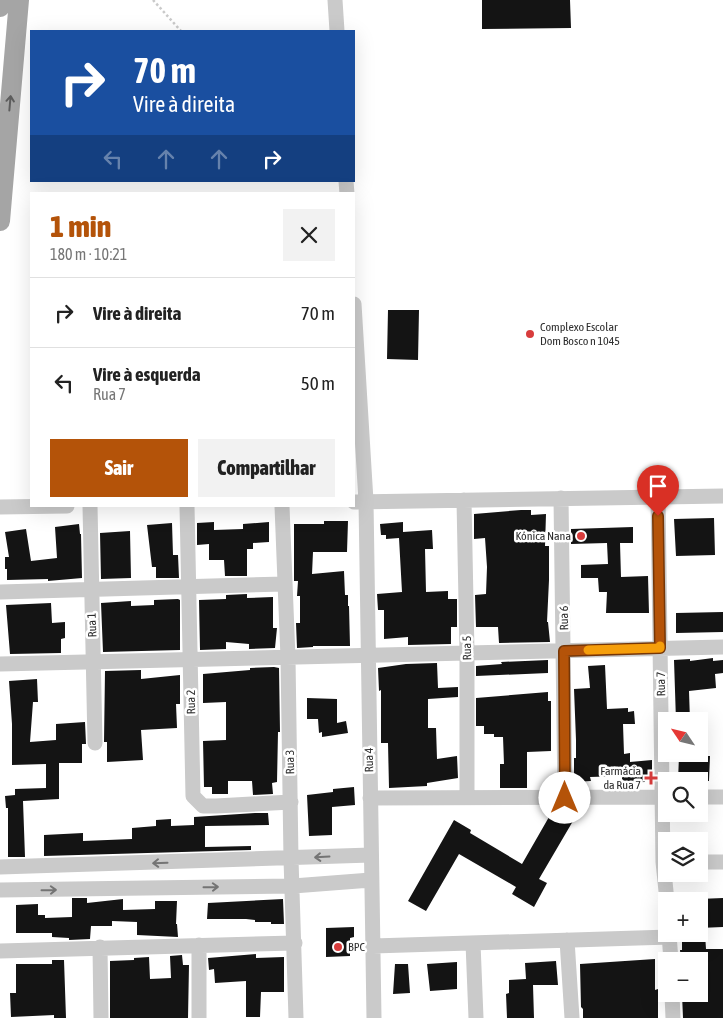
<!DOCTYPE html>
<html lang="pt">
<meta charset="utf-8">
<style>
body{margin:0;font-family:"Asap Condensed",sans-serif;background:#f2f2f2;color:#222;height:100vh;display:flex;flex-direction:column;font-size:19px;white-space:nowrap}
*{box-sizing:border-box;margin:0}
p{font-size:16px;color:#767676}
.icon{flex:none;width:28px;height:28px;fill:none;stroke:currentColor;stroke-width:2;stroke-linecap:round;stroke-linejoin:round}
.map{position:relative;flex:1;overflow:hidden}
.side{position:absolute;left:30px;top:192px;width:325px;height:315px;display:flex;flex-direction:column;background:#fff;border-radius:0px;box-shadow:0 5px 20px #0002}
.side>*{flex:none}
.banner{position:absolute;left:30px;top:30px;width:325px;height:152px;border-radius:0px;box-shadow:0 5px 20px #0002;background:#1a4fa0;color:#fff;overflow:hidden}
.needle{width:32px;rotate:305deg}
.fabs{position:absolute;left:658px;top:712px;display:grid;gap:10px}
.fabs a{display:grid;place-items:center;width:50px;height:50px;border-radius:0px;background:#fff;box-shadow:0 5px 20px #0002;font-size:25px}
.pin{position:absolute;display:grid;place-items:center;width:42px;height:42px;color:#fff;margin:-51px -21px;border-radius:50% 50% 50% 0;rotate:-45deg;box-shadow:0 0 5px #0007}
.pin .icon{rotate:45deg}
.me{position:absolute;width:55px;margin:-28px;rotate:0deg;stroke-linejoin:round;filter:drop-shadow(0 0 4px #0008)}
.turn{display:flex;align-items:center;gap:18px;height:105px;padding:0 20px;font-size:22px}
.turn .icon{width:65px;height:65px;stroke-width:2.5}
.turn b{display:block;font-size:35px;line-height:42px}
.lanes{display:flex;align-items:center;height:48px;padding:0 20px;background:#0003;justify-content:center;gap:25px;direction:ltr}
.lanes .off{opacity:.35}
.round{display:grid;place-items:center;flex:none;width:52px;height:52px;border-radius:0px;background:#f2f2f2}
.headline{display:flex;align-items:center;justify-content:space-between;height:85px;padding:0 20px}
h1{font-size:30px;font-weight:800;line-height:38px;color:#b45309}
.primary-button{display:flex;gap:10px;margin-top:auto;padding:10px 20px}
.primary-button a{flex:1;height:58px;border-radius:0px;background:#b45309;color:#fff;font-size:20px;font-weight:800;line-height:58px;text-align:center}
.primary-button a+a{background:#f2f2f2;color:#222}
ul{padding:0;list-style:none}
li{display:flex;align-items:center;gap:15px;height:70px;padding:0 20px;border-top:1px solid #e0e0e0}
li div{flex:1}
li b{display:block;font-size:19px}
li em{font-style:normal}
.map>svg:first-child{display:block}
.building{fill:#141414}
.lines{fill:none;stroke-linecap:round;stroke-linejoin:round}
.path{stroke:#cacaca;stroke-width:2.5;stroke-dasharray:2.5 2.5;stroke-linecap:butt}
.minor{stroke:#cacaca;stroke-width:15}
.major{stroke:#a5a5a5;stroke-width:20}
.oneway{stroke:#5d5d5d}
.oneway2{stroke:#747474}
.route-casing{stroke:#753606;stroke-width:12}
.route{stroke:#b45309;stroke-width:9}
.slow{stroke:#f59e0b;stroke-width:9}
.poi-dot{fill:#d83c3c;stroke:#fff;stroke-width:2}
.labels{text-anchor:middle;stroke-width:5;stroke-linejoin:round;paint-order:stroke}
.poi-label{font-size:12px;fill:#2d2d2d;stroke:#fff;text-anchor:start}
.street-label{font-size:12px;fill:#2d2d2d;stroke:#fff}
</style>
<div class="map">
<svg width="723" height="1018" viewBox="0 0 723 1018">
<rect width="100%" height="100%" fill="#fff"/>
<path class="building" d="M482 0H570L571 28 482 29Z
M388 310H419L418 360 387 359Z
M521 510H531V515L546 514 545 546H549V580L547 622H548L550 642 499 643 498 627H476L475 595 486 594 487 567 485 538 474 539V514Z
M714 518 715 555 676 556 674 519Z
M324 521H348L347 552H313L312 574 344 571 345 595H348V606H349L350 646H313V647L297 648 296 623H300V596H297L298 581H294V524H324Z
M214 522V530L243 529V524L269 522V542L253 543V549H247V576H225L224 560H209V544L197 545V523Z
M403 522V532L432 530 433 549H425L426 592 448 591V599H457V627H451V644L408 645V637L384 639V610H378L377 594 402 592 399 538 386 539V535H381L380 524Z
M172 523 173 555H178L179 578H156V567H152L147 525Z
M79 524 80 534H81L82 578 48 581V579L7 580V569H5V557H9L5 532 26 529 31 561 57 558 55 527Z
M633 527V543H620L621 577 648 576 649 613H606L607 592H599L598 578H581V565L608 564 607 543 571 544V529Z
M130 531 131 578 101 579 100 533Z
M247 594V598L273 597V628H277L275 648 249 649V644L226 642V649L200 650 199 600 226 599V595Z
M178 599 180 600V650L103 652 101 603 131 601V606L154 605V600Z
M51 603 52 623 65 622V638L61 639V653L10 654 6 605Z
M723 612V632L676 633V613Z
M713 658V661L723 660V673L715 674 716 688 689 691 690 721H676L674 660 690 659V661Z
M548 660V673L476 676V666L502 664 501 662Z
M437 663 438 688 458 687V697L428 699V728H436L437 759 457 756 458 778 427 783V786L389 788 388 743H381V690L379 691 378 668 406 664Z
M605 665 607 709 628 708V712L634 711 635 724H623L624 754 630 753V762L652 760V775L644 776 645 782 622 783V776L590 777 591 781 574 782V758H576V740L574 689 590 688 588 666Z
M274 667 279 668 280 732H278L277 782 272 783 273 794 253 795 252 781H228V794H212V787H204L203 741 226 740V702L203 703V674L250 670V668Z
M141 670V679L180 675V704H176L177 728 141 730 143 760 107 762V742H104L105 671Z
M37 679 38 702H33L30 742 56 740V724L85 722 86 744H82V763H59V799L23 801 25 857H8V808H6L5 796 15 795V789L46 788V764L12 765V724L9 681Z
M548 692V701H551V751L527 752V788H500V764H504L503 737H494V734H484V726H476V698Z
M307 698 337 699V723L346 721 348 733 322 737V732L319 733 318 719H307Z
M679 756H710L709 781H678Z
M354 787 355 805 332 807V835L309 836 307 795 333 792V789Z
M553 810 573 821 539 879 547 883 534 907 512 894 516 887 459 854 426 911 408 901 454 820 471 830 470 833 522 864Z
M255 813H268L269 825 205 826V847L251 846V850L44 856V835L83 833V841L132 839V828L156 826V820L171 819V826L194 825V817Z
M72 898H87V903L123 899V910L155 909V901H177L176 924H177L178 937 137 935V922L112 921V926H91L90 939 69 940V938L52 937V933H16V905L38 904V915H45V918L72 917Z
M723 898V927L699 928V899Z
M283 899 284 924H271V922H255V920L246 919H207L208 903Z
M354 927V937L350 938V956L326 957V928Z
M682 934H705L706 949H723V1018H683L682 994H699V961H681L680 950H682Z
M256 954V958L284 957V992H261L260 1017H246V981L215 983 214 969 209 970 208 958Z
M182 955 183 965H189L188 1018H110V961L134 960V958L149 957 150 979 171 978 170 956Z
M655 959V990L658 989V1018H583V1009L581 1007 580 964Z
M52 960H64L66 1018H54V1015L11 1017 10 993H16V964H52Z
M556 961 558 985H533L534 1018H507L506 994 509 993V980L526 979 525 963Z
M457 962V989L430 991 427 964Z
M395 964H408L410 993 393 994Z"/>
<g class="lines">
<path class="path" d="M153 0 181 31"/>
<path class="minor" d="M335 0 337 31
M346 181 347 194
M354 304 366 501 374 1018
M658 497 663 862 667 901
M561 498 565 798
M464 500 467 653V797
M354 502 723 496
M90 506 95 743
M187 506 193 796 203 806H216L291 802
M282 506 288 658 291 859 296 1018
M0 507 67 506
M0 592 285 584
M0 664 723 647
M699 797H723
M370 798 666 797
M699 862H723
M0 867 371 855
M0 890 293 886 371 880
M669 934 671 961
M567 940 572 1018
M473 943 476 1018
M199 945V1018
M373 946 670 937
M100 947 101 1018
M0 951 295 943
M672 994 673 1018"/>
<path class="major" d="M0 7 1 0
M0 221 19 0"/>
</g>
<defs><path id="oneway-shaft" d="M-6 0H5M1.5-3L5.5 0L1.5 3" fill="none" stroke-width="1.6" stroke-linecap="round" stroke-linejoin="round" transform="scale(1.25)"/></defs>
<use class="oneway" href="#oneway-shaft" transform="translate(10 103) rotate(-85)"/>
<g class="oneway2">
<use href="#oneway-shaft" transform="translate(322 857) rotate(177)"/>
<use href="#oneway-shaft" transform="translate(160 863) rotate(178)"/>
<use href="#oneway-shaft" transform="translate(211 887) rotate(-1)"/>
<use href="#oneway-shaft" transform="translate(49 890) rotate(-1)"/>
</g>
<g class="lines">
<g class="route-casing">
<path id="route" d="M565 798 564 651 660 648 658 516"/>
</g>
<use href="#route" class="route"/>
<path class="slow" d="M588 650 660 648V646"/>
</g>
<g class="poi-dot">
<circle cx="530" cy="334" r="5"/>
<circle cx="581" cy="536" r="5"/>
<path d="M648.5 770.5h5v5h5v5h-5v5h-5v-5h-5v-5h5z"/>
<circle cx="338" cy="947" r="5"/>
</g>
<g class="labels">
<g class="poi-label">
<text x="540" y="331">Complexo Escolar<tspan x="540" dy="14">Dom Bosco n 1045</tspan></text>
<text x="571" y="540" text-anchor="end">Kónica Nana</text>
<text x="641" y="775" text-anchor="end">Farmácia<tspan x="641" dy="14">da Rua 7</tspan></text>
<text x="348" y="951">BPC</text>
</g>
<g class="street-label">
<text transform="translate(564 618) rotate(-91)" y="4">Rua 6</text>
<text transform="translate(92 625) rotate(-92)" y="4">Rua 1</text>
<text transform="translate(467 648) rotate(-91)" y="4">Rua 5</text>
<text transform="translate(661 684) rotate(-91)" y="4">Rua 7</text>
<text transform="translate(191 702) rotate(-91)" y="4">Rua 2</text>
<text transform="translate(369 760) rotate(-91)" y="4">Rua 4</text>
<text transform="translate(290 762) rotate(-91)" y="4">Rua 3</text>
</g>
</g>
</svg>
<div class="fabs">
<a><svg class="needle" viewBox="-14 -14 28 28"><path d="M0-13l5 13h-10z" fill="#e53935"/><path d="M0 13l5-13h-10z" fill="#767676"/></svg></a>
<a><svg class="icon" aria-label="search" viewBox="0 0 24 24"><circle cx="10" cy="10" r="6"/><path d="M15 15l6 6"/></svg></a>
<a><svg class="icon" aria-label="layers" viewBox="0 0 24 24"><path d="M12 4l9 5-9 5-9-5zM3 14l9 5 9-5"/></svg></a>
<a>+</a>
<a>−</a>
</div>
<div class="pin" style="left:658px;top:516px;background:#d93025"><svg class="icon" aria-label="arrive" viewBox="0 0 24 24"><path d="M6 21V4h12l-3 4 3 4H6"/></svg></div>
<svg class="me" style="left:565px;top:798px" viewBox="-20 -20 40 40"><circle r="19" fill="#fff"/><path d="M0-13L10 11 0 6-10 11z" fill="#b45309"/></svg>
<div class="banner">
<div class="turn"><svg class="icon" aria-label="right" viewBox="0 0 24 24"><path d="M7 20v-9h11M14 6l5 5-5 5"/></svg><div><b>70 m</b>Vire à direita</div></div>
<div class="lanes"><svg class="icon off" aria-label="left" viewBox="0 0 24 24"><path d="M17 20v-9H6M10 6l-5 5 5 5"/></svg><svg class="icon off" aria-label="ahead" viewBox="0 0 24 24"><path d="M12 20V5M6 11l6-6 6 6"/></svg><svg class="icon off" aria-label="ahead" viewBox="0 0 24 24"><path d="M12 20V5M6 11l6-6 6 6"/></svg><svg class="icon" aria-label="right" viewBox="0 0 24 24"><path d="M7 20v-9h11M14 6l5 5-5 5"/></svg></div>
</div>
<section class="side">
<div class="headline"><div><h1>1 min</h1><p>180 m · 10:21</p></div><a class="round"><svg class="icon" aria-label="close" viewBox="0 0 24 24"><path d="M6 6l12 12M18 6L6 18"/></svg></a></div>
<ul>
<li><svg class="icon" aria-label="right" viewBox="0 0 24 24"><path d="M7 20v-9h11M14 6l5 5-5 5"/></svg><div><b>Vire à direita</b></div><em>70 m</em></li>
<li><svg class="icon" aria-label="left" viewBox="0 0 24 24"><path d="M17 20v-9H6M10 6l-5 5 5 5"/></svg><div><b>Vire à esquerda</b><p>Rua 7</p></div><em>50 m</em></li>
</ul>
<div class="primary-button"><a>Sair</a><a>Compartilhar</a></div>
</section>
</div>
